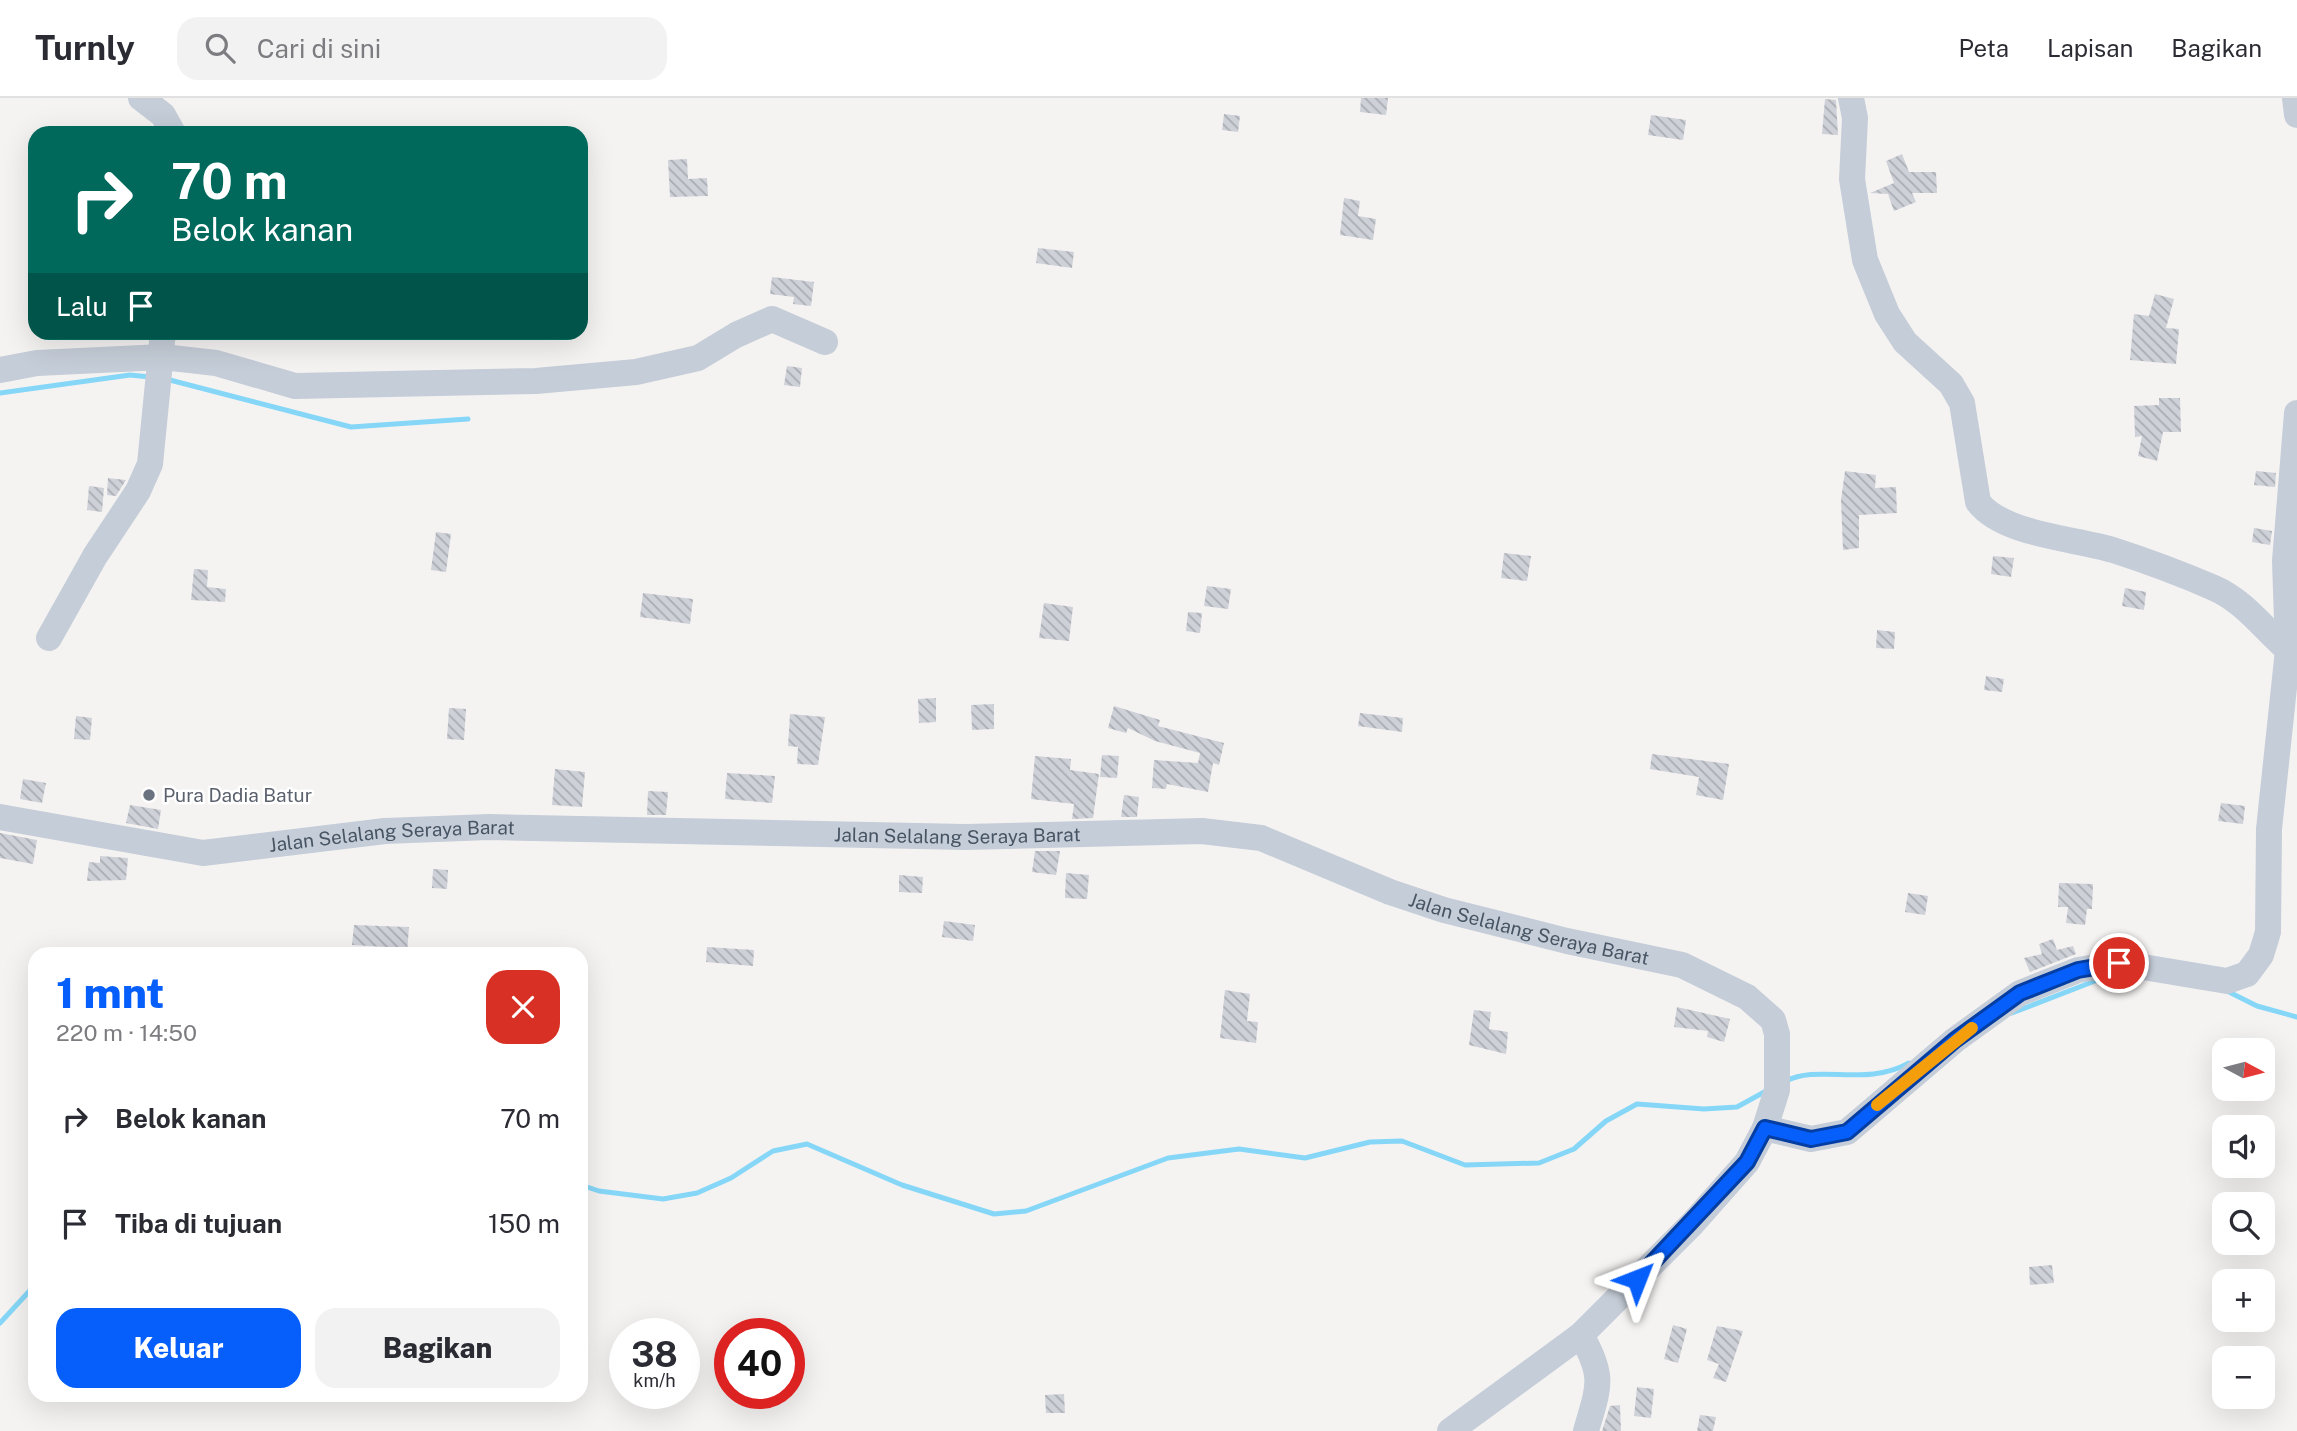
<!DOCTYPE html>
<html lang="id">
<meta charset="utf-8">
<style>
body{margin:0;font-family:"Public Sans",sans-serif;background:#f2f2f3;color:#2b2b33;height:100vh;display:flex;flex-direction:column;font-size:26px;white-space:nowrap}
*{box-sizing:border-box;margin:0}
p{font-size:23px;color:#7c7c81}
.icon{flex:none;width:38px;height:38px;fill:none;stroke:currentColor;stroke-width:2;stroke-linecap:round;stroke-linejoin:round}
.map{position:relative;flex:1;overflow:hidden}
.drawer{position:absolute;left:28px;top:849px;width:560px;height:455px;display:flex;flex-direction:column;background:#fff;border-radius:21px;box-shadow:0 7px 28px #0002}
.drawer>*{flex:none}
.guide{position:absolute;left:28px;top:28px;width:560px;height:214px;border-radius:21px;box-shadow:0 7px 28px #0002;background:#00695c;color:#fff;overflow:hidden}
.needle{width:46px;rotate:97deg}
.fabs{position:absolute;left:2212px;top:940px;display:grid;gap:14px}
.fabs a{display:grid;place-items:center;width:63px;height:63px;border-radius:14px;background:#fff;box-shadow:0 7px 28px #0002;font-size:35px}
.speed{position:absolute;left:609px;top:1220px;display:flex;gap:14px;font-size:35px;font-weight:700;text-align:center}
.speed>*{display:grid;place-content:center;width:91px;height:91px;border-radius:50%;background:#fff;box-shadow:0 7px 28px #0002;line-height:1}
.speed small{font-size:18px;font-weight:400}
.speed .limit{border:10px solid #d22;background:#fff;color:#111}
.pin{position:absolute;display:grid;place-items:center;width:60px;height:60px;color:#fff;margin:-30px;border:4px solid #fff;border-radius:50%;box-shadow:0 2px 7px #0007}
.me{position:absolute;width:77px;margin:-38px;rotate:45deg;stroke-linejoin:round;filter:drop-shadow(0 0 5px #0008)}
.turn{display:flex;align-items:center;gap:24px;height:147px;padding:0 28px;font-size:32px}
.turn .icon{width:91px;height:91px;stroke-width:2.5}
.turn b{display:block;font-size:49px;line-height:60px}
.then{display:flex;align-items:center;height:66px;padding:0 28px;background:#0003;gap:14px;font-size:26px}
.round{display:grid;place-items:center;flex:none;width:74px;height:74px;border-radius:21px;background:#f2f2f3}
.headline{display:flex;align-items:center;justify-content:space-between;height:119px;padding:0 28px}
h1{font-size:42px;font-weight:800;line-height:52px;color:#065ffb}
.action{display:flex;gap:14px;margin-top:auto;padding:14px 28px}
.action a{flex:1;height:80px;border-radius:21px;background:#065ffb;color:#fff;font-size:28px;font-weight:800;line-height:80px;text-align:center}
.action a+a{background:#f2f2f3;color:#2b2b33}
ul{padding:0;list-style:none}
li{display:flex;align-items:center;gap:21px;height:105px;padding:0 28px}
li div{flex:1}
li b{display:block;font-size:26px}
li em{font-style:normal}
header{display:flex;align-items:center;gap:42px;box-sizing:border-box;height:98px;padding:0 35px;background:#fff;border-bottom:2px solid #e1e1e2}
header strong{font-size:33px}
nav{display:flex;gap:38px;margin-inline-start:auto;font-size:24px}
.search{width:490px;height:63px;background:#f2f2f3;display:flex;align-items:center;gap:18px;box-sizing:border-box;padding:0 24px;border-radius:21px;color:#7c7c81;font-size:26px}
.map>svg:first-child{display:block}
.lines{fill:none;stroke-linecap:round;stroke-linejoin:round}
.stream{stroke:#86d7f7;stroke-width:5}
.building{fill:url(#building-back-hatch)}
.minor{stroke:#c5cdd8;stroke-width:26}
.route-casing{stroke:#043ea3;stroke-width:18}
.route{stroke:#065ffb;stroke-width:12}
.slow{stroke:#f59e0b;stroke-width:12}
.worship-dot{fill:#6b7280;stroke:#fff;stroke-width:2.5}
.labels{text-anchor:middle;stroke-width:5;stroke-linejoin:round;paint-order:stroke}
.worship-label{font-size:19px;fill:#5b616d;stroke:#fff;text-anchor:start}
.street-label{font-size:19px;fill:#475463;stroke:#fff}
</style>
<header>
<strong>Turnly</strong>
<div class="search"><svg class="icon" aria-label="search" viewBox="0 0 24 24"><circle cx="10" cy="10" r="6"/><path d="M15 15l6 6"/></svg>Cari di sini</div>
<nav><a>Peta</a><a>Lapisan</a><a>Bagikan</a></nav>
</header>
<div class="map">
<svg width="2297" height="1333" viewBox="0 0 2297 1333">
<defs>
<pattern id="building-back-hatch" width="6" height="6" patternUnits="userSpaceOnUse" patternTransform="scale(1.75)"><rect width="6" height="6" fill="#ced1d8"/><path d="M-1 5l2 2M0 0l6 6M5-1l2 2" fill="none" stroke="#a9acb3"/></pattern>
</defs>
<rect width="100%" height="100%" fill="#f5f3f2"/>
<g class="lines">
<path class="stream" d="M166 281 351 329 468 321
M0 295 130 277 150 279
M2225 892 2257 908 2297 919
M2012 915 2100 881
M1786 983C1819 966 1866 989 1909 965
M581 1087 599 1093 663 1101 697 1095 731 1080 773 1053 807 1046 902 1087 994 1116 1026 1113 1168 1060 1239 1051 1305 1060 1370 1044 1402 1043 1465 1067 1539 1065 1574 1051 1606 1023 1637 1006 1704 1011 1737 1009 1768 992
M0 1225 35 1187"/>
</g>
<path class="building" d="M1361 0H1388L1386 17 1360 14Z
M1825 1 1836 2 1838 37 1822 36Z
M1224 16 1240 18 1238 34 1222 32Z
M1651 17 1686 22 1683 42 1648 37Z
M1902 56 1909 74H1936L1937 95H1912L1916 104 1894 113 1888 96 1870 95 1894 85 1886 63Z
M687 61 688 81 707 80 708 98 670 99 668 62Z
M1344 100 1360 103 1358 118 1376 121 1373 142 1340 137Z
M1038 150 1074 154 1072 170 1036 165Z
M772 179 814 184 811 208 793 206 794 199 770 196Z
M2155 196 2174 201 2166 230 2179 231 2176 266 2130 262 2134 216 2149 218Z
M787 268 802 270 800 289 784 287Z
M2159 300H2180L2181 334H2163L2157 363 2138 358 2142 338 2135 339 2134 308 2159 307Z
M1845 373 1876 377 1875 390 1896 389 1897 415 1859 417V450L1843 452 1841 402Z
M2256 373 2276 375 2275 389 2254 387Z
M108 380 126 382 116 398 107 397Z
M89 388 104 390 102 414 87 412Z
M2254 430 2272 433 2270 447 2252 444Z
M436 434 451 436 446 474 431 472Z
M1504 455 1531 458 1527 483 1501 480Z
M1993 458 2014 460 2011 479 1991 476Z
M194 471 208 472 207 489 226 491 225 504 191 502Z
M1207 488 1231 491 1228 511 1204 508Z
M2125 490 2146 494 2144 512 2122 508Z
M643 495 693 501 690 526 640 519Z
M1044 505 1073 509 1069 543 1039 540Z
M1188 514 1202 515 1200 535 1186 533Z
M1877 532 1895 534 1894 551 1876 550Z
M1986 578 2004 581 2002 594 1984 592Z
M936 600V624L919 625 918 601Z
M994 606V631L972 632 971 607Z
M1114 608 1160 622 1158 628 1224 645 1219 667 1213 665 1208 694 1167 686 1166 691 1152 690 1154 662 1198 665 1200 655 1155 643 1128 630 1126 635 1108 630Z
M449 610 466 611 464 642 447 641Z
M1360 615 1403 620 1402 634 1358 628Z
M790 616 825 619 818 667 797 666 798 649 788 648Z
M76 618 92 620 90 642 74 641Z
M1652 656 1729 666 1723 702 1696 697 1699 679 1650 671Z
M1102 657 1119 658 1117 680 1100 679Z
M1035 658 1071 661 1070 672 1099 676 1093 720 1072 721 1074 706 1031 701Z
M555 671 585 674 582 709 552 707Z
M727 675 775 678 772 705 725 701Z
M23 681 46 685 42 705 20 701Z
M648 693 668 694 666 717H647Z
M1124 697 1139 699 1137 719H1121Z
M2221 705 2245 708 2243 726 2218 723Z
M130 707 161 712 158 731 126 725Z
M0 735 37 742 33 766 0 760Z
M1035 753H1060L1056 777 1032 774Z
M100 758 128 760 126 782 87 783 89 764 100 765Z
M433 771 448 772 447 791 432 790Z
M1066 775 1089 777 1087 801 1065 800Z
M899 777 923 779 922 795 899 794Z
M2059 785 2093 786 2092 811H2087L2085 827 2066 825 2068 809H2058Z
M1908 795 1928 798 1925 817 1905 814Z
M944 823 975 827 973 843 942 839Z
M354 827 409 829 407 856 385 854V849L352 847Z
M2053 841 2057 852 2073 848 2076 856 2030 874 2024 860 2042 856 2039 846Z
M707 849 754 852 753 868 706 864Z
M1225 892 1250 896 1247 923 1258 924 1256 945 1220 940Z
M1677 909 1730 921 1724 944 1707 939 1708 933 1674 929Z
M1474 912 1491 914 1489 931 1508 934 1506 956 1469 947Z
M2052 1167 2054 1185 2030 1187 2029 1169Z
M1673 1227 1687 1231 1678 1265 1664 1261Z
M1717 1228 1743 1233 1726 1284 1713 1280 1719 1266 1707 1262Z
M1637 1289 1654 1291 1651 1320 1634 1318Z
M1064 1296 1065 1315H1046L1045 1297Z
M1620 1307 1621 1333H1602L1610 1308Z
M1700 1317 1716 1319 1713 1333H1697Z"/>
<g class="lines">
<g class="minor">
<path d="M141 0 163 17 173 35"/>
<path d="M2295 0 2297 17"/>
<path d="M0 272 37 265 163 259 216 265 295 288 536 283 636 274 698 260 736 237 772 221 825 244"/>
<path d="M49 540 95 458 138 393 150 366 163 234"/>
<path d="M2288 552 2285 463 2297 315"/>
<path id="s1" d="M0 719 203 755 385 733 489 729 965 739 1202 733 1261 740 1390 794 1444 812 1567 843 1682 867 1747 899 1773 922 1777 936V992L1765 1030 1747 1064 1693 1125 1581 1237 1450 1333"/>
<path d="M1765 1030 1811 1041 1847 1034 1955 942 2020 895 2078 872 2119 865 2227 883 2247 876 2261 857 2268 834 2269 731 2288 552C2264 531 2244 503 2214 490 2182 476 2147 463 2113 452 2074 440 2003 437 1978 404L1962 305 1951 286 1905 244 1887 216 1865 162 1852 81 1855 20 1851 0"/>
<path d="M1581 1237C1605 1279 1599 1288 1586 1333"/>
</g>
</g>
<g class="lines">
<g class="route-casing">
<path id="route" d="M1637 1181 1747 1064 1765 1030 1811 1041 1847 1034 1955 942 2020 895 2078 872 2119 865"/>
</g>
<use href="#route" class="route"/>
<path class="slow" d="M1877 1007 1972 930"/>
</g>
<circle class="worship-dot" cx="149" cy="697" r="7"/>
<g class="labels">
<g class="worship-label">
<text x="163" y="704">Pura Dadia Batur</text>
</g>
<g class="street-label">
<text dy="7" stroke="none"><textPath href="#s1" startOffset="962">Jalan Selalang Seraya Barat</textPath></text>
<text dy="7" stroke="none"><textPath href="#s1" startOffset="396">Jalan Selalang Seraya Barat</textPath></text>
<text dy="7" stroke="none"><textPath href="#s1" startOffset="1550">Jalan Selalang Seraya Barat</textPath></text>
</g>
</g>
</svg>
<div class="fabs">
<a><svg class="needle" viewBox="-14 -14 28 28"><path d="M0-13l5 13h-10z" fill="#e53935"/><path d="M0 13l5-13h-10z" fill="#7c7c81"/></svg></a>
<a><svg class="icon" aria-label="sound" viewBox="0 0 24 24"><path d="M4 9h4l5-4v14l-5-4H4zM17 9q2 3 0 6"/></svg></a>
<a><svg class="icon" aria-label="search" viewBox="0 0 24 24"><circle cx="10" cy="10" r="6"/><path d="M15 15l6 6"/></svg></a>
<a>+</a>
<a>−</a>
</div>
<div class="speed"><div>38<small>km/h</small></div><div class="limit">40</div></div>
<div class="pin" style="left:2119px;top:865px;background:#d93025"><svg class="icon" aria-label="arrive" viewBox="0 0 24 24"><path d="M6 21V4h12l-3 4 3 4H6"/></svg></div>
<svg class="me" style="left:1637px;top:1181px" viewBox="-20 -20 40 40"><path d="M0-17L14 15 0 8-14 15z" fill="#065ffb" stroke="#fff" stroke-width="4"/></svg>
<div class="guide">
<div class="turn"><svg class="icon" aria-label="right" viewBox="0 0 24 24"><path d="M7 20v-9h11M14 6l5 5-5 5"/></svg><div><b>70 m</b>Belok kanan</div></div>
<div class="then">Lalu<svg class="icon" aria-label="arrive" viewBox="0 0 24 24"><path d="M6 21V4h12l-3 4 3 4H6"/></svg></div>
</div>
<section class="drawer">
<div class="headline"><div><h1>1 mnt</h1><p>220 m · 14:50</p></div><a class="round" style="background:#d93025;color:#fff"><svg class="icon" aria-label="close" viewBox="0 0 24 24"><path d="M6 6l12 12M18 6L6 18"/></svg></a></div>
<ul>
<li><svg class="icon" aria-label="right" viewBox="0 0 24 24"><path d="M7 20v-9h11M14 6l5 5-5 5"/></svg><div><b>Belok kanan</b></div><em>70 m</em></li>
<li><svg class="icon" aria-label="arrive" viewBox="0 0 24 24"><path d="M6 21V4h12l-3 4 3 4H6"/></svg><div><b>Tiba di tujuan</b></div><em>150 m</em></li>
</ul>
<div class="action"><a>Keluar</a><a>Bagikan</a></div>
</section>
</div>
